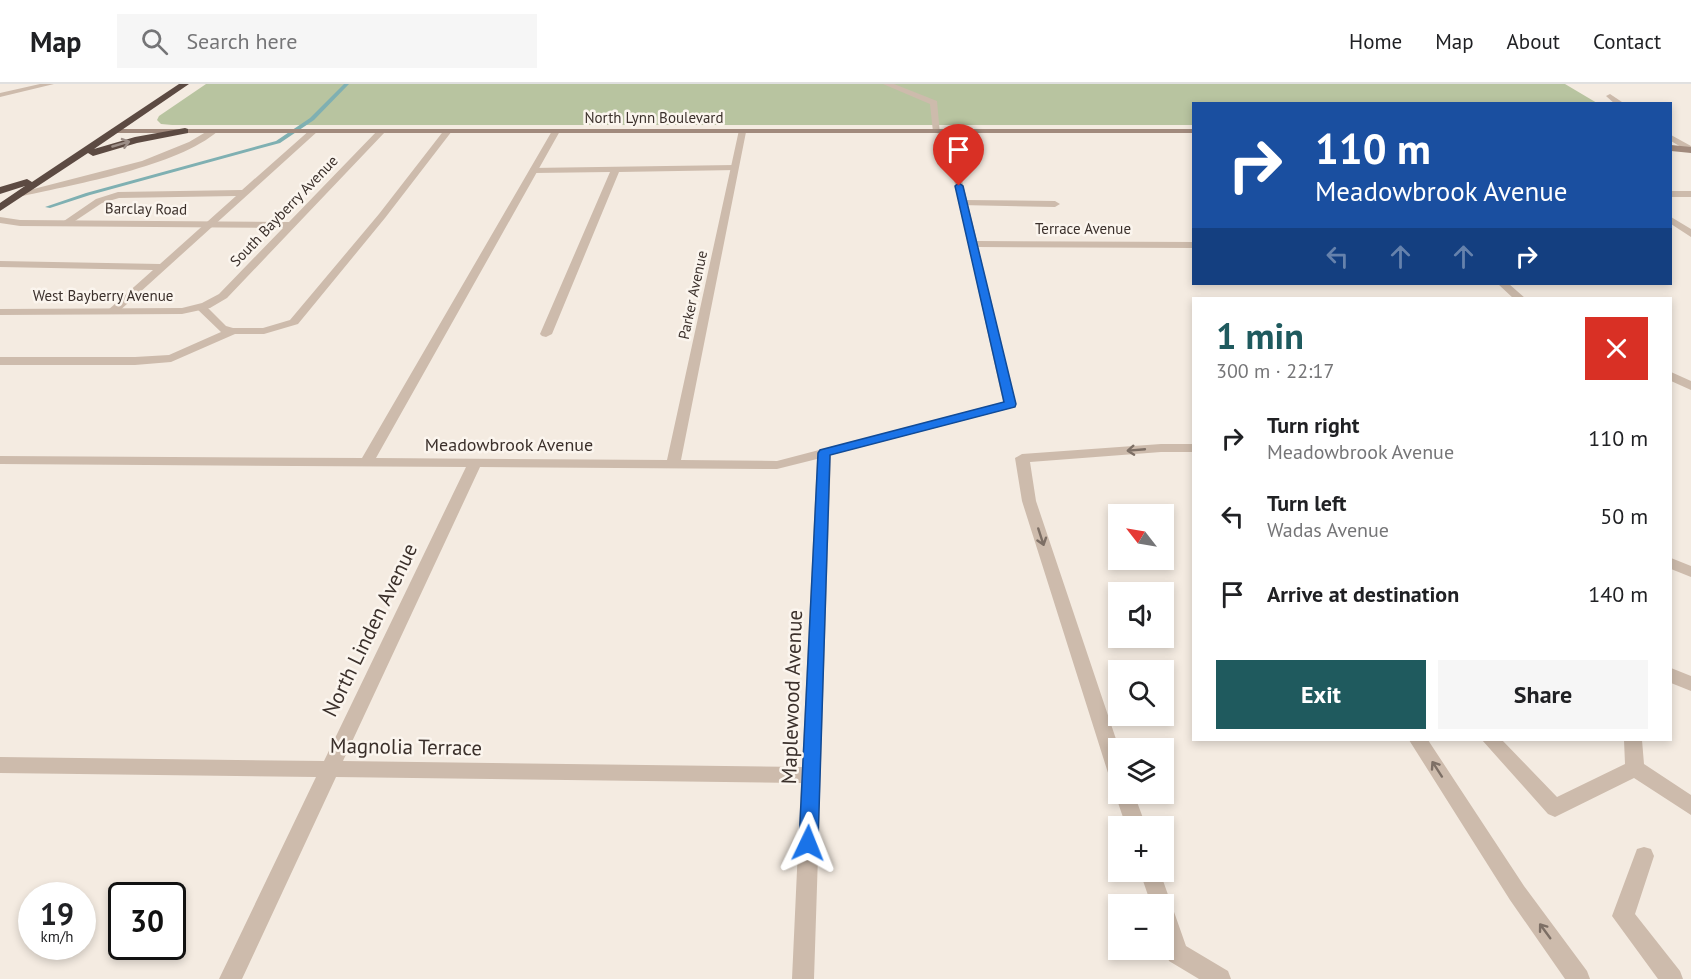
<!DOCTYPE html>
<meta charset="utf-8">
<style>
body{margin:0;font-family:"PT Sans",sans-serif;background:#f6f6f6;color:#202124;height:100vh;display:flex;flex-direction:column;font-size:22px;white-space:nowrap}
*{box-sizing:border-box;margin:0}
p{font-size:20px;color:#757577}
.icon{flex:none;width:33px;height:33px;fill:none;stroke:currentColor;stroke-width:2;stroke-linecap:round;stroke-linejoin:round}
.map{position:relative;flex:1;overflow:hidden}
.side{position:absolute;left:1192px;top:213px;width:480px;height:444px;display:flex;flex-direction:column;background:#fff;border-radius:0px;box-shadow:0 3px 9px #0003}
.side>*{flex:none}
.top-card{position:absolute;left:1192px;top:18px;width:480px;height:183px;border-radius:0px;box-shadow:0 3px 9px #0003;background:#1a4fa0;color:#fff;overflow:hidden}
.needle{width:39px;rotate:301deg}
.controls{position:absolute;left:1108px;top:420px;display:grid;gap:12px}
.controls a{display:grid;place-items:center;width:66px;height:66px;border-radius:0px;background:#fff;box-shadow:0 3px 9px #0003;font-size:30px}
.speed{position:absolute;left:18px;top:798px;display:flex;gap:12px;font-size:30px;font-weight:700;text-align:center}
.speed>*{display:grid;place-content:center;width:78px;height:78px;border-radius:50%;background:#fff;box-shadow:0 3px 9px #0003;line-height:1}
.speed small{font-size:15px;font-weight:400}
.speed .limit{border:3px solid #111;border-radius:9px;background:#fff;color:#111}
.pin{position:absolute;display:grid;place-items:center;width:51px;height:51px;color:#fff;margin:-62px -26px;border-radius:50% 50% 50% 0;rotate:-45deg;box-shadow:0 0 6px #0007}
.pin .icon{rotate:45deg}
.me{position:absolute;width:66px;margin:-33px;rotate:2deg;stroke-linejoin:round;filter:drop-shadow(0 0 4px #0008)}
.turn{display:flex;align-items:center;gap:21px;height:126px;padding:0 24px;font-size:27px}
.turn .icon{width:78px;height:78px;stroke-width:2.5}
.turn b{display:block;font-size:42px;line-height:51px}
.lanes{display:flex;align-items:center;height:57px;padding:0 24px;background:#0003;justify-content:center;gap:30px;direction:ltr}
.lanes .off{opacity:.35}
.round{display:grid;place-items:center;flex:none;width:63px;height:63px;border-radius:0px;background:#f6f6f6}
.summary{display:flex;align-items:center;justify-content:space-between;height:102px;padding:0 24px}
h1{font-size:36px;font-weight:800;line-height:45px;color:#1f5a5e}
.primary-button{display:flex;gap:12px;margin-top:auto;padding:12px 24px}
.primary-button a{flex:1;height:69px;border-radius:0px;background:#1f5a5e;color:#fff;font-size:24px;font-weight:800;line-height:69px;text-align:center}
.primary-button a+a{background:#f6f6f6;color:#202124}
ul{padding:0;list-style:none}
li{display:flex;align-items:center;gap:18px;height:78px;padding:0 24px}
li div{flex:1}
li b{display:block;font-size:22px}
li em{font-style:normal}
header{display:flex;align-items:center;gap:36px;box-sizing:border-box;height:84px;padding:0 30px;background:#fff;border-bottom:2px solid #e0e0e0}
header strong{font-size:28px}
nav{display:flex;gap:33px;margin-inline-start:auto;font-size:21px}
.search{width:420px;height:54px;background:#f6f6f6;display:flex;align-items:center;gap:15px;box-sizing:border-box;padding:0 21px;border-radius:0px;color:#757577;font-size:22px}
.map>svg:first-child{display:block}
.green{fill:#b8c4a0}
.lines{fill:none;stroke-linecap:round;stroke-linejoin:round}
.stream{fill:#7fb0b2;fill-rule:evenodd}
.lane{fill:#cdbbac;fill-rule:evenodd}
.street{fill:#cdbbac;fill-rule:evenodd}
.secondary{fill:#a18a7d;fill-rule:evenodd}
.highway{fill:#5c4a42;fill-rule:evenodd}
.oneway{stroke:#9c8e87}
.oneway2{stroke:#7d6f65}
.route{fill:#1a73e8;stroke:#114b97;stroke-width:1.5}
.labels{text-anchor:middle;stroke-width:5;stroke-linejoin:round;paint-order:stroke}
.far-street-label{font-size:15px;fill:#3b302b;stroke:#fbf5ee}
.street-label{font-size:18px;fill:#3b302b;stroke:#fbf5ee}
.near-street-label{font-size:21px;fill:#3b302b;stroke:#fbf5ee}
</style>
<header>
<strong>Map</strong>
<div class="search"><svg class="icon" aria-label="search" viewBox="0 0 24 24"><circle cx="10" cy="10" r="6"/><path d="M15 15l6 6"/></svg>Search here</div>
<nav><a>Home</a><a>Map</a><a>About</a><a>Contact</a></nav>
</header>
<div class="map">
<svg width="1691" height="895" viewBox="0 0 1691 895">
<rect width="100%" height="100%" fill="#f4ebe1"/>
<path class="green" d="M206 0H1565L1597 19 1194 20V41H172L161 40 157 36 159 32Z"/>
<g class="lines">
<path class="stream" d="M344 0H349L314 36 280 59 90 111 50 124 45 123 86 109 276 57 310 34Z"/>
<path class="lane" d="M883 0H894L937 17 940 50 933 48 930 20Z
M1610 10 1625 20H1615L1606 12Z
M211 45 218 47C178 82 76 100 23 112L18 109 142 77 189 58Z
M311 45 318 47 117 229H109L107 227 153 186 0 183V177L160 180 236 112 119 114 102 119 69 141 61 139 96 115 118 108 242 106Z
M445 45 452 47 385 134 298 240 264 250H235L171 278 135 281H0V273H135L169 271 221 248 195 223 201 220 205 221 226 242 233 244H263L290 236 379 130Z
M1671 51 1691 62V69L1671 57Z
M734 81 738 84 737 86 619 88 552 250 546 253 542 252 540 250 610 88 534 89 530 86 531 84Z
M1671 107H1691V113H1671Z
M963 116 1055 117 1060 120 1055 123 960 121 958 119Z
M1161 360H1194V368H1161L1030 378 1036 417 1119 664V700L1112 698 1109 692 1022 417 1015 374 1022 370Z
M1671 474 1691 482V493L1671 485Z
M1671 584 1691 592V607L1671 599Z
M1409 656H1428L1524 802 1587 887 1590 895H1565L1510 816Z
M1482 656H1502L1557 713 1625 680 1624 656H1642L1644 680 1691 711V731L1634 694 1555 733 1548 730Z
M1118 704 1119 710H1134L1146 742H1126L1115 710Z
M1644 763 1651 765 1654 772 1635 830 1680 887 1683 895H1658L1612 832 1637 765Z
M1140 788H1160L1186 862 1228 887 1231 895H1199L1169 877 1164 863V820H1151Z"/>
<path class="street" d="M40 0H54L0 13V9Z
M556 45 560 47 376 374 667 376 739 46 746 48 681 376 777 377 1003 318 943 46 950 48 977 157 1194 158V164L978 163 1016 320 1015 323 831 371 814 895H792L801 699 336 693 242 895H219L316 693 0 689V673L324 677 466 383 0 380V372L362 374 552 47ZM817 375 802 683 343 677 480 383 777 385Z
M378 46 385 48 227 214 210 224 182 230 0 231V225L182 224 202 219 219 210 283 144 20 142 0 139V133L20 136 289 138Z
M1671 133 1691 145V153L1671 140Z
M1498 200H1509L1525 214H1513Z
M1671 288 1691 297V306L1671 297Z"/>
<path class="secondary" d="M114 45H1194V49H111V45Z
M1671 61 1691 63V69L1671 67Z"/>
<path class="highway" d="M179 0H189L94 65 135 53 185 44 188 45V49L137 59 93 72 88 69 0 127V119L25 102 0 110V103L27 95 32 98Z"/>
</g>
<defs><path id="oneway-shaft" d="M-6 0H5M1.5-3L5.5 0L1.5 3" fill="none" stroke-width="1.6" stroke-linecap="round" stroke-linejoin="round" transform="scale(1.5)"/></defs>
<use class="oneway" href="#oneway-shaft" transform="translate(121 60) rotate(-16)"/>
<g class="oneway2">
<use href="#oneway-shaft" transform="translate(1136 366) rotate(175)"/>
<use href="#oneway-shaft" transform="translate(1041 453) rotate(72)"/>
<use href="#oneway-shaft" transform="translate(1437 685) rotate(-123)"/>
<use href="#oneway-shaft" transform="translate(1545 847) rotate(-126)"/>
</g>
<path class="route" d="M959 99 963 102 1016 320 1015 323 830 371 818 759 815 765 808 767 802 765 799 759 818 369 820 366 1004 318 955 102Z"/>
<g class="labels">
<g class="far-street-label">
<text x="654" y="39">North Lynn Boulevard</text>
<text transform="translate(146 125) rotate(1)" y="5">Barclay Road</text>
<text transform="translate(284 127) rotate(-46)" y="5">South Bayberry Avenue</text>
<text x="1083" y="150">Terrace Avenue</text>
<text transform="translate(693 211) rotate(-78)" y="5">Parker Avenue</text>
<text x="103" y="217">West Bayberry Avenue</text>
</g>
<g class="street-label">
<text x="509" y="367">Meadowbrook Avenue</text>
</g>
<g class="near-street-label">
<text transform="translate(370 546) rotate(-64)" y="7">North Linden Avenue</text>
<text transform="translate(792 613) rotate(-88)" y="7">Maplewood Avenue</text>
<text transform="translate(406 663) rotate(1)" y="7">Magnolia Terrace</text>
</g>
</g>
</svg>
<div class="controls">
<a><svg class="needle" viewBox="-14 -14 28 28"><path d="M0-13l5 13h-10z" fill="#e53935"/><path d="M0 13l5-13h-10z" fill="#757577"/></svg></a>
<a><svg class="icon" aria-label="sound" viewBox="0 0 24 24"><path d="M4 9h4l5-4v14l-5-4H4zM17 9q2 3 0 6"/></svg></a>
<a><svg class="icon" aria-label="search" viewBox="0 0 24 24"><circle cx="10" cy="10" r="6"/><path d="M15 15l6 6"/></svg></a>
<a><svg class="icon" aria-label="layers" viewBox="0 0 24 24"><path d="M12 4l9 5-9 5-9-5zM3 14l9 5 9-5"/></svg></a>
<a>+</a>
<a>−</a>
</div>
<div class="speed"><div>19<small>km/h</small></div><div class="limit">30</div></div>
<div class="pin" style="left:959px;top:102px;background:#d93025"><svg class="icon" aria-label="arrive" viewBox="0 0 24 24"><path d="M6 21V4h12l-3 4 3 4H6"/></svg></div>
<svg class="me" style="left:808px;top:759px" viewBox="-20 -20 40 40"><path d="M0-17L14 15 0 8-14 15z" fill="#1a73e8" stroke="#fff" stroke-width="4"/></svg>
<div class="top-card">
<div class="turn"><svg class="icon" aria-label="right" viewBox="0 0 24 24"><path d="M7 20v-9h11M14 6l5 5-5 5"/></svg><div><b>110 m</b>Meadowbrook Avenue</div></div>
<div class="lanes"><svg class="icon off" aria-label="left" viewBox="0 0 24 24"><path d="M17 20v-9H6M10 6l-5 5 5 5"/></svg><svg class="icon off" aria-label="ahead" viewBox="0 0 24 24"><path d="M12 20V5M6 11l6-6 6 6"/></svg><svg class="icon off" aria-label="ahead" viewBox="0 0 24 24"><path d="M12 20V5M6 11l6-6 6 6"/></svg><svg class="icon" aria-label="right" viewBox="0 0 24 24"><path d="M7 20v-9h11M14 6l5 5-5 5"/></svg></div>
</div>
<section class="side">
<div class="summary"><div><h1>1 min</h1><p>300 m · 22:17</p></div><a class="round" style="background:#d93025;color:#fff"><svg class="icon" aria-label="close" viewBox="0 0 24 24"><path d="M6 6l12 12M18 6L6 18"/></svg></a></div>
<ul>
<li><svg class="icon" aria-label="right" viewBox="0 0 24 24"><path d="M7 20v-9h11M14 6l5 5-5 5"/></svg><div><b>Turn right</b><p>Meadowbrook Avenue</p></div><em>110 m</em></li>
<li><svg class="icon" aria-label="left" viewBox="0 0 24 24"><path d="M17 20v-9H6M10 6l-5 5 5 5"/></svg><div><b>Turn left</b><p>Wadas Avenue</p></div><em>50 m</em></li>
<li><svg class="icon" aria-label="arrive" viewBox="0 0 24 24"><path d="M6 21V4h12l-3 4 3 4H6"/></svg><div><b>Arrive at destination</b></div><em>140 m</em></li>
</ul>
<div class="primary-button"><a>Exit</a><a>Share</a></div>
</section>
</div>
